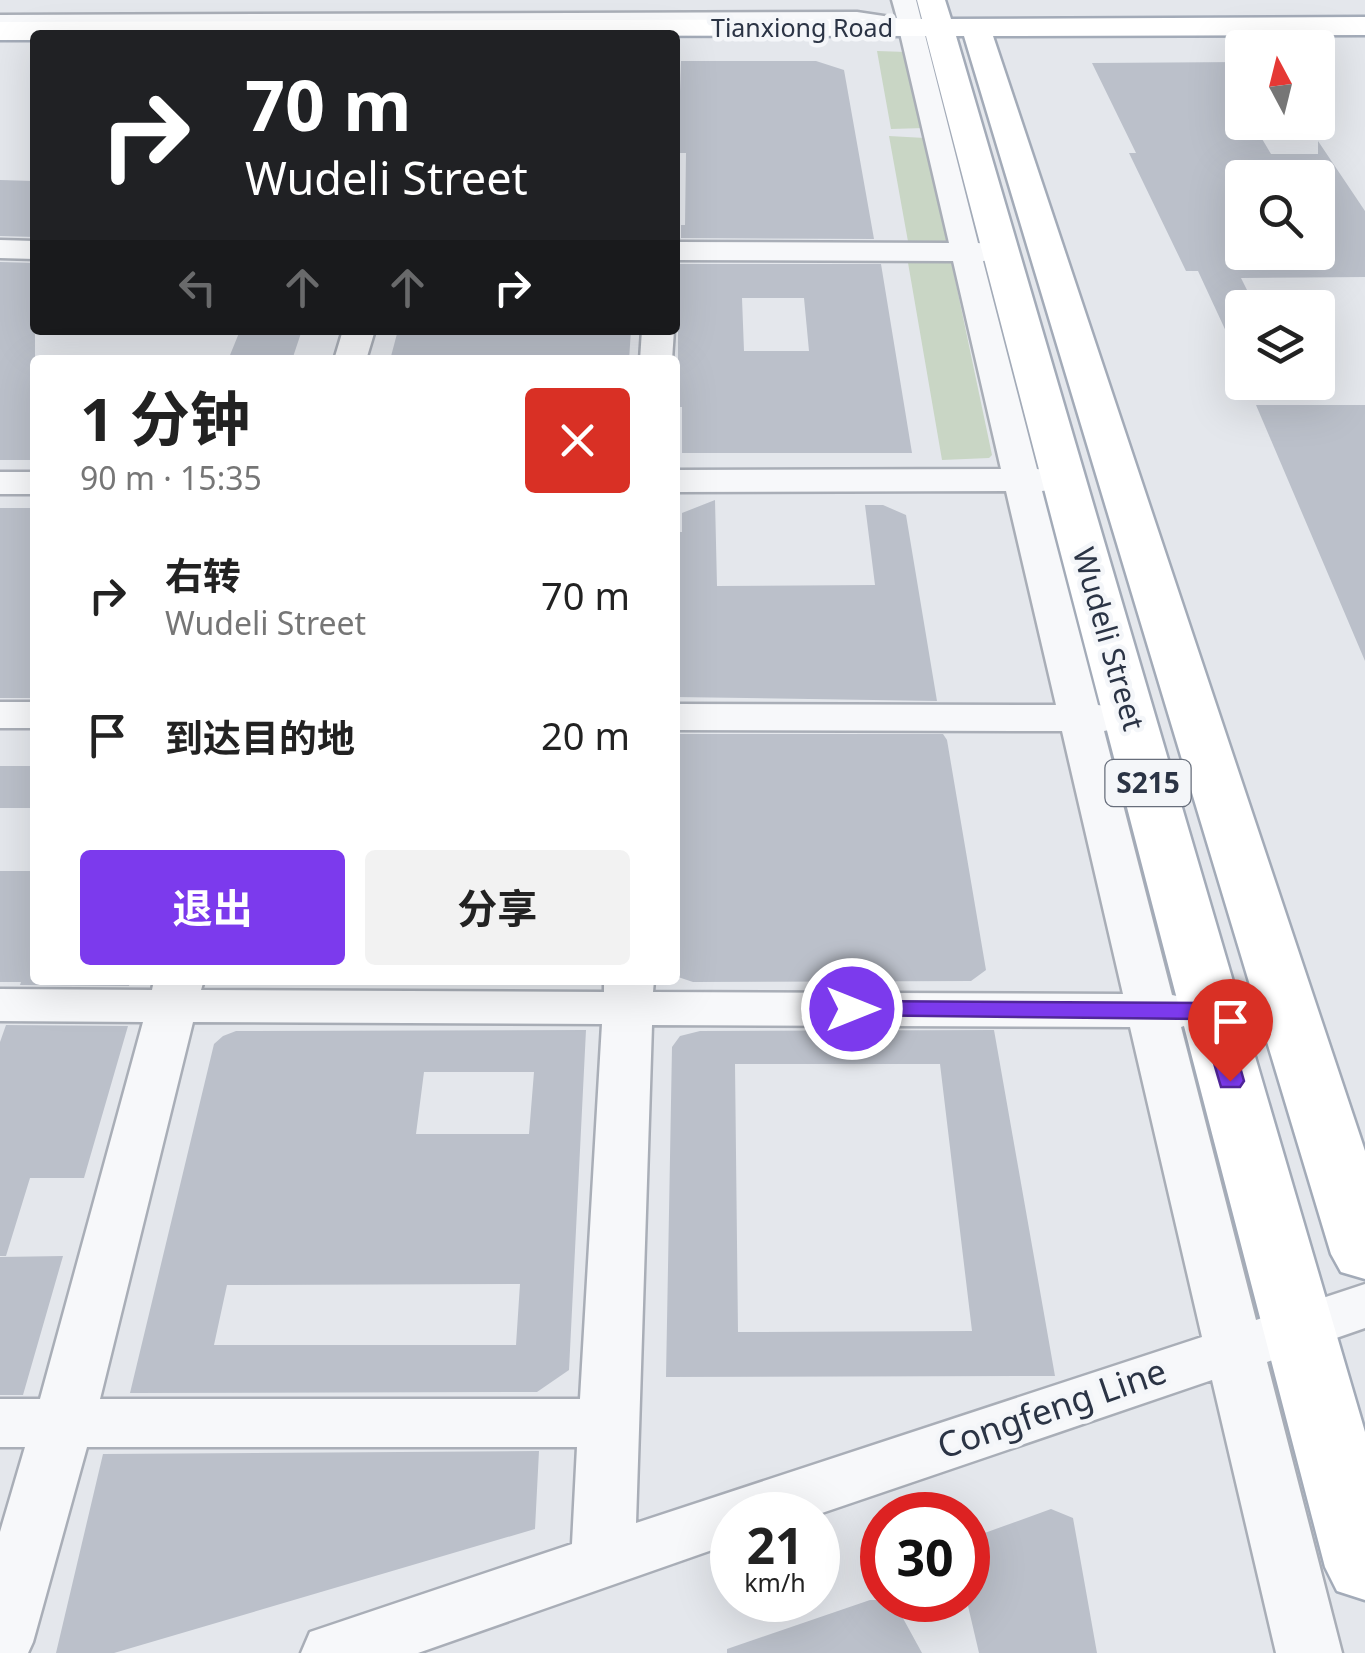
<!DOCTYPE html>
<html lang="zh">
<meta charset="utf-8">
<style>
body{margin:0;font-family:"Noto Sans","Noto Sans SC",sans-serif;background:#f2f2f2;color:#222;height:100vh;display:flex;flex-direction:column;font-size:38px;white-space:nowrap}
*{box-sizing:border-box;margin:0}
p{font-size:32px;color:#767676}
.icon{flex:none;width:55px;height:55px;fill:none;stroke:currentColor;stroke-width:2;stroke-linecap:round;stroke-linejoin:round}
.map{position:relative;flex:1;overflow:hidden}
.details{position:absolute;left:30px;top:355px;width:650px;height:630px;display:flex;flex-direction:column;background:#fff;border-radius:10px;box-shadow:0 10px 40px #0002}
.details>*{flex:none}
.hud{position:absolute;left:30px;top:30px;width:650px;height:305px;border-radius:10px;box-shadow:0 10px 40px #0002;background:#202124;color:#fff;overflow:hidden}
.needle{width:65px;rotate:353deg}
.fabs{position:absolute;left:1225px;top:30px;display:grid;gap:20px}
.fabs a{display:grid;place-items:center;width:110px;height:110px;border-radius:10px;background:#fff;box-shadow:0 10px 40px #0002;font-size:50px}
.speed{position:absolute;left:710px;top:1492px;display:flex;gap:20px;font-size:50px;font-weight:700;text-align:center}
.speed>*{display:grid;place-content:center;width:130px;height:130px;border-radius:50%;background:#fff;box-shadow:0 10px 40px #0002;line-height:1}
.speed small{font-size:25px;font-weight:400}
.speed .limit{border:15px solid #d22;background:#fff;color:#111}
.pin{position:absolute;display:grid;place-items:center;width:85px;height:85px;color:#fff;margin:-102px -42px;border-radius:50% 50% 50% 0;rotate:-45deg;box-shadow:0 0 10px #0007}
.pin .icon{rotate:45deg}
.me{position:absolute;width:110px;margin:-55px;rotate:90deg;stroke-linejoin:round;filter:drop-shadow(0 0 8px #0008)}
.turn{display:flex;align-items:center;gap:35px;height:210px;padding:0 50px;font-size:45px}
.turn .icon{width:130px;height:130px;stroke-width:2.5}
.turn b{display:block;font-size:70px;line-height:85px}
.lanes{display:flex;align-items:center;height:95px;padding:0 50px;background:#0003;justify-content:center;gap:50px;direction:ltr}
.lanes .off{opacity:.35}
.round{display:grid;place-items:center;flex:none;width:105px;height:105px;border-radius:10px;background:#f2f2f2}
.headline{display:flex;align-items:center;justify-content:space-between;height:170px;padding:0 50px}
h1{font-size:60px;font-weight:700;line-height:75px}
.button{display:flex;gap:20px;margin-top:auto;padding:20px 50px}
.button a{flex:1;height:115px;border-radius:10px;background:#7c3aed;color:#fff;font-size:40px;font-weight:700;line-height:115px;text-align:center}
.button a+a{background:#f2f2f2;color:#222}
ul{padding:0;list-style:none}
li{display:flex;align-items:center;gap:30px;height:140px;padding:0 50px}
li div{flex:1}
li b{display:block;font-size:38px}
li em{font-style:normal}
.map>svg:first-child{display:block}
.green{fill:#c9d6c5}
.building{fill:#bbc0ca;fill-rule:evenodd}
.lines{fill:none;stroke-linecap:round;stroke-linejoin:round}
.minor-casing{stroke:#a9aeb7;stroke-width:5}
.major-casing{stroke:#a3abb8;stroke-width:5}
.minor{fill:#f7f8fa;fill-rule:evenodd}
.major{fill:#fff;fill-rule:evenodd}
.route{fill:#7c3aed;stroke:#51269a;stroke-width:2.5}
.labels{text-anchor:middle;stroke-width:9;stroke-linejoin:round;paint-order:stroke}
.far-street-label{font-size:25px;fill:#2b3445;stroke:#f4f6f9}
.shield{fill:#f4f6f9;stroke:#676e7b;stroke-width:2.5}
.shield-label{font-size:28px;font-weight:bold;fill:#2b3445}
.street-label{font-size:30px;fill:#2b3445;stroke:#f4f6f9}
.near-street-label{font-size:35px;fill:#2b3445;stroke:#f4f6f9}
</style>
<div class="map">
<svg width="1365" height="1653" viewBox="0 0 1365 1653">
<rect width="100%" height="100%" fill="#e4e7ec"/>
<path class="green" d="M877 51 907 52 924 128 891 129Z
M889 136 925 138 947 243 909 247Z
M907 257 951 260 992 455 989 458 942 460Z"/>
<path class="building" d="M681 61H816L844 70 874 239 681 238V225H685L686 153H678Z
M1242 62V122H1252L1271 154H1318V141L1365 211V277L1241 278 1256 308H1242V366L1198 271H1186L1129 153H1136L1092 63ZM1242 178H1318V252H1242Z
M0 180 35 181V237L0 236Z
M0 262 35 263V460H0Z
M678 264H881L912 453H682V407H678ZM742 298H804L809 351H744Z
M398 330H631L629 360H390Z
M239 333H301L292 360H228Z
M1256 405H1365V661L1337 595Z
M715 500 717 586 875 585 865 505H883L906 515 937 701 675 697V532H682V513Z
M0 508H35V698H0Z
M678 734H943L947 740 986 970 971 981 693 982 675 976V738Z
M0 766H35V808H0Z
M0 871H35V980H131L129 986 20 985 21 982H0Z
M6 1025 128 1026 84 1178H30L6 1256H0V1042Z
M586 1030 569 1370 537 1392 130 1393 214 1044 223 1036 236 1031ZM424 1072H534L529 1134H416ZM520 1284 516 1345H214L227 1285Z
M994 1030 1055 1376 666 1377 672 1047 680 1036 700 1031ZM735 1064H940L972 1331 738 1332Z
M63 1256 23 1395H0V1257Z
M539 1451 535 1529 114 1653H56L103 1454Z
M1051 1509 1073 1518 1097 1653H979L968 1606V1539Z
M870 1600H893L922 1653H727V1649Z"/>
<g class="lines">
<g class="minor-casing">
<path id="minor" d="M892 0H916L978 243 1004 246 1008 252 1004 258 983 261 1037 469 1061 472 1066 480 1061 488 1042 491 1098 705 1123 709 1129 718 1123 727 1104 731 1172 995 1196 1000 1203 1011 1196 1022 1181 1027 1256 1320 1365 1284V1328L1267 1362 1342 1653H1276L1212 1380 816 1515H732V1543L418 1653H301L310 1632 572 1544 577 1447H87L33 1642 28 1653H0V1532L25 1447H0V1399H40L143 1022 0 1021V989L152 990 154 980H204L201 990 604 992V980H654L653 992 1123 994 1062 731 675 730V704L1056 705 1006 491 675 492V470L1001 469 953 261 675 260V242L949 243 900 33 857 26 0 29V15L857 12 897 18ZM193 1022 602 1024 580 1399H100ZM652 1025 1130 1027 1202 1337 636 1523Z
M0 240 35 241V259L0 258Z
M343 330H375L366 360H334Z
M642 330H674L672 360H640Z
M0 472H35V494H0Z
M0 702H35V728H0Z"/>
</g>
<g class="major-casing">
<path id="major" d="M917 0H945L951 19 1365 17V35L993 36 1365 1151V1279L1341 1272 1331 1254 964 36H956L1365 1432V1600L1337 1591 1325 1567 926 36 35 35V40H0V22L922 19Z"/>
</g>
<use href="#minor" class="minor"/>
<use href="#major" class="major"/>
</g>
<path class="route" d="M852 1001 1211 1003 1224 1011 1244 1081 1240 1087H1221L1201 1019 843 1015 839 1009Z"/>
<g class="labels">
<g class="far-street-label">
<text x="802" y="37">Tianxiong Road</text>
</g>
<rect class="shield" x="1105.5" y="760" width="85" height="46" rx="8"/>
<g class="shield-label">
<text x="1148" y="793">S215</text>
</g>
<g class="street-label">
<text transform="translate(1108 639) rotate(74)" y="10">Wudeli Street</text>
</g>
<g class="near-street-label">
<text transform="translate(1052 1409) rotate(-19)" y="12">Congfeng Line</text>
</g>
</g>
</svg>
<div class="fabs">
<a><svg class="needle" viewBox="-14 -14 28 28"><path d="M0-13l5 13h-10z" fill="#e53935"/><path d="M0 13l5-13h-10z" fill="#767676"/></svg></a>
<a><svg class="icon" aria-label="search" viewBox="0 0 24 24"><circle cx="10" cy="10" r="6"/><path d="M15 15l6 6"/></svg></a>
<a><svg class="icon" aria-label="layers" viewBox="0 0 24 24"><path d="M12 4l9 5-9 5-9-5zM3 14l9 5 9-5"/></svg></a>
</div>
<div class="speed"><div>21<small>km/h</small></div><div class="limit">30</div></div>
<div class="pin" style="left:1230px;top:1081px;background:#d93025"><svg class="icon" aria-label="arrive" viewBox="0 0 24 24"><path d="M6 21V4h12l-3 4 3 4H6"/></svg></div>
<svg class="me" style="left:852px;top:1009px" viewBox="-20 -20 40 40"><circle r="17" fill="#7c3aed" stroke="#fff" stroke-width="3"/><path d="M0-11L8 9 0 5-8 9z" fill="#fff"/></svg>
<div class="hud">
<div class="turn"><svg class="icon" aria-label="right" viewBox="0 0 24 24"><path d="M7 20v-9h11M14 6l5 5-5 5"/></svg><div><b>70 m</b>Wudeli Street</div></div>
<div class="lanes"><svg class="icon off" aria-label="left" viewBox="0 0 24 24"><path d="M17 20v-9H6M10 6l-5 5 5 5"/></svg><svg class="icon off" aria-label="ahead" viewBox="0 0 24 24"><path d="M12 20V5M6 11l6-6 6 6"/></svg><svg class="icon off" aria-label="ahead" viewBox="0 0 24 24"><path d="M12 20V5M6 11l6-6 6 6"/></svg><svg class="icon" aria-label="right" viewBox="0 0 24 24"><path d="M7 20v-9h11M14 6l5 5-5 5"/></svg></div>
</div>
<section class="details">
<div class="headline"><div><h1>1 分钟</h1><p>90 m · 15:35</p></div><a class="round" style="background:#d93025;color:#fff"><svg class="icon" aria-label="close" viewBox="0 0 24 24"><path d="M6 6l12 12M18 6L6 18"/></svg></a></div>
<ul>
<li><svg class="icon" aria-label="right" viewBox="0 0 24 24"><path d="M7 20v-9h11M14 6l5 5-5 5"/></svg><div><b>右转</b><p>Wudeli Street</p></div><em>70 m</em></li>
<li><svg class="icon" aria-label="arrive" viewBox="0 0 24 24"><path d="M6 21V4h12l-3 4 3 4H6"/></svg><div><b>到达目的地</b></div><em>20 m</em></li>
</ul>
<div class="button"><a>退出</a><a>分享</a></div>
</section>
</div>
